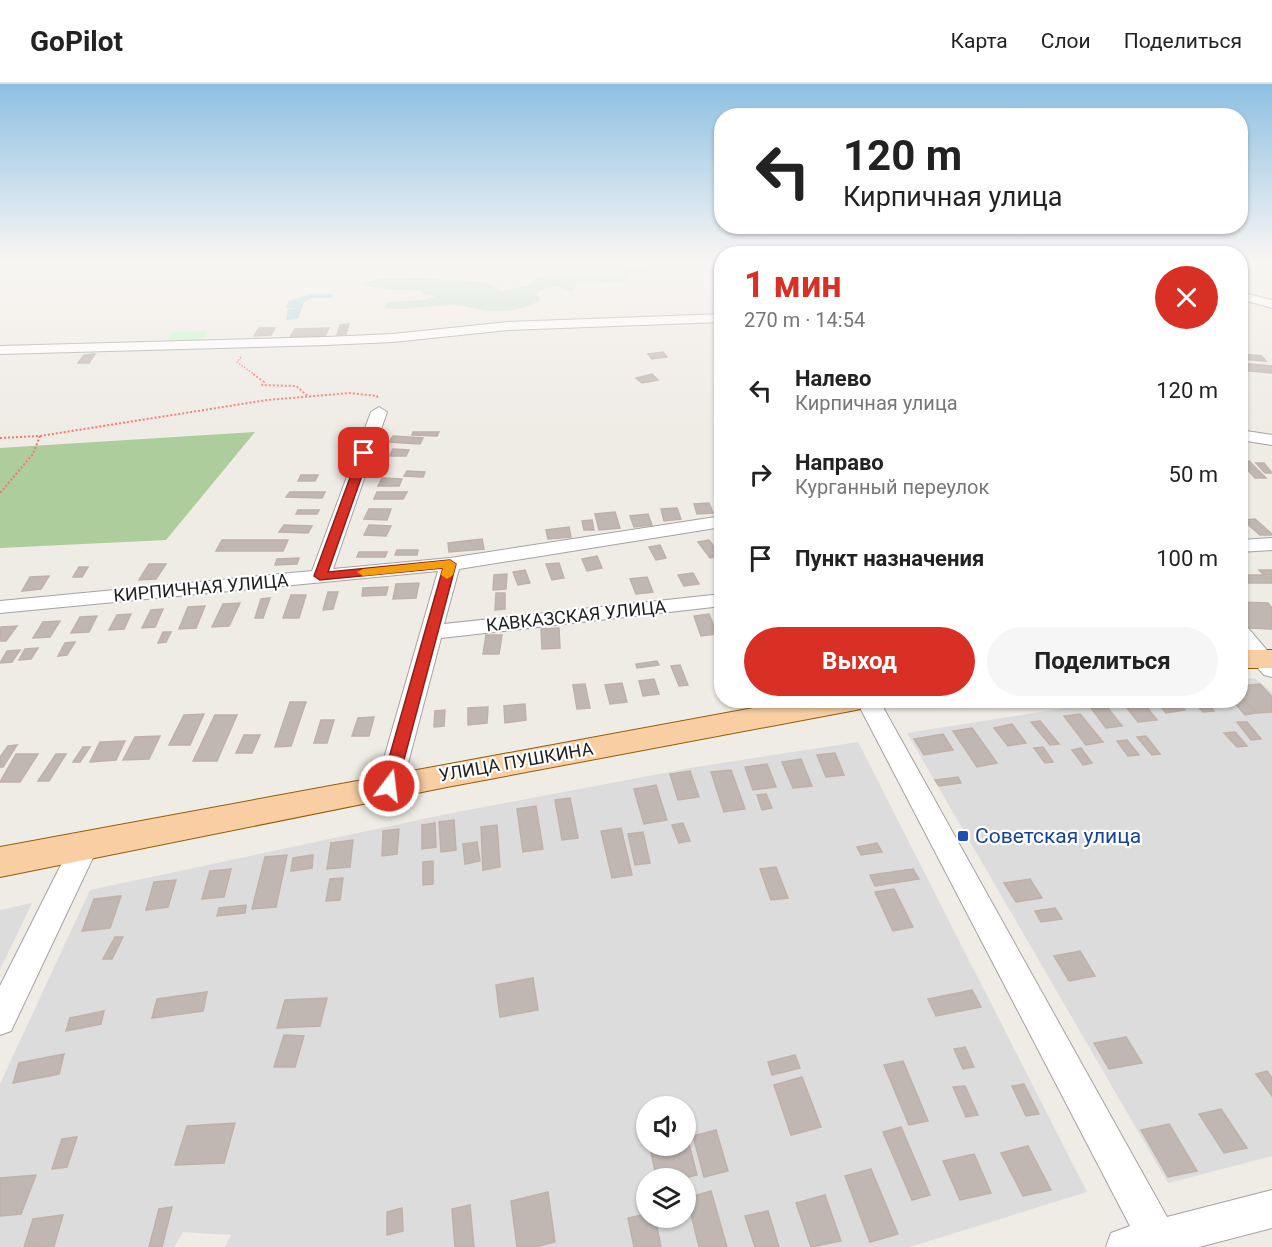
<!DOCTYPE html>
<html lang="ru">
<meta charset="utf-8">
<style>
body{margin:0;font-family:Roboto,sans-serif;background:#f6f6f6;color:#222;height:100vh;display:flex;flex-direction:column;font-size:22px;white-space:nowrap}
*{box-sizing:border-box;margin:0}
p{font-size:20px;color:#767676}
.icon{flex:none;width:33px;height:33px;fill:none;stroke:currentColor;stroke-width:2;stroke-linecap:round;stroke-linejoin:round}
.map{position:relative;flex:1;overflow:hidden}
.details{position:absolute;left:714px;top:162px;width:534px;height:462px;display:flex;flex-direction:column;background:#fff;border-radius:24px;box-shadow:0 2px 4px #0004}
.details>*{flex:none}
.banner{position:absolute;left:714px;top:24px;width:534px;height:126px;border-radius:24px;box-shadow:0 2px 4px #0004;background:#fff;color:#222;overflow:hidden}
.fabs{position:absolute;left:636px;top:1012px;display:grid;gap:12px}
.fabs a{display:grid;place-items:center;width:60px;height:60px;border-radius:50%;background:#fff;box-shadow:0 2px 4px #0004;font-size:30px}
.pin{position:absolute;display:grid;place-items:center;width:51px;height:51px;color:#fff;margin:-26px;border-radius:12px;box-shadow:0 3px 9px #0006}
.me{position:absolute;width:66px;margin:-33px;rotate:15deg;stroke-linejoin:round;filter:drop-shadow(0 0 4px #0008)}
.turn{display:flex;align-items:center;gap:21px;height:126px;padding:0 30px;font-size:27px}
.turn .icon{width:78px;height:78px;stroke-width:2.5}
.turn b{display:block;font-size:42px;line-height:51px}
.round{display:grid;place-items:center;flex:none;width:63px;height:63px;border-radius:32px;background:#f6f6f6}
.headline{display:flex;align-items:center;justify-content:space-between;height:102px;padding:0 30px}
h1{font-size:36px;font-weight:700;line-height:45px;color:#d93025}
.button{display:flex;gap:12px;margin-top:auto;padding:12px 30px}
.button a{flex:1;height:69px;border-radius:36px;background:#d93025;color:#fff;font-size:24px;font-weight:700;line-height:69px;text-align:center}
.button a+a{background:#f6f6f6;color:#222}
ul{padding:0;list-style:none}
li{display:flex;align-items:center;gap:18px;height:84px;padding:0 30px}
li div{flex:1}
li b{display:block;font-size:22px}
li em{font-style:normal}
header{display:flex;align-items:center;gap:36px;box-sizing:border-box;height:84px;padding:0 30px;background:#fff;border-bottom:2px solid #e0e0e0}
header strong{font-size:28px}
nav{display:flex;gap:33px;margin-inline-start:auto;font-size:21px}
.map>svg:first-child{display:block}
.residential{fill:#dddcdc;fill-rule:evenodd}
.forest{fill:#adcd9c}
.wetland{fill:#c3dccf}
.park{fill:#c4f7c6}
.water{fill:#a8d2db}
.building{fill:#c0b7b2;stroke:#c0b1a8;stroke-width:1.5}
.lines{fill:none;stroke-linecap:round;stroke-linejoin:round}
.minor-casing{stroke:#a3a3a3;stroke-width:2}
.major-casing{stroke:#935d07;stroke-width:2}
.path-far1{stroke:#f47872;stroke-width:1.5;stroke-dasharray:1.5 1.5;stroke-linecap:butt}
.path{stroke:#f47872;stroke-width:2;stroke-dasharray:2 2;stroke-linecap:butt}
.minor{fill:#fff;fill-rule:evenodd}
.major{fill:#f8cea2;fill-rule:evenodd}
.route{fill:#d93025;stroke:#8d1f18;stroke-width:1.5}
.slow{fill:#f59e0b}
.transit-dot{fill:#1a4fb4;stroke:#fff;stroke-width:2}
.labels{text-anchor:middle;stroke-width:4.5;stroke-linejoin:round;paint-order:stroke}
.street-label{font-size:18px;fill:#1f1f1f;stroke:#fff}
.near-transit-label{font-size:21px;fill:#164399;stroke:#fff;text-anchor:start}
</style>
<header>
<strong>GoPilot</strong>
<nav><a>Карта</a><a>Слои</a><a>Поделиться</a></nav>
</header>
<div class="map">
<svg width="1272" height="1163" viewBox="0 0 1272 1163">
<rect width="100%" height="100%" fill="#efebe5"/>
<path class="residential" d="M1254 594 1272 608V1072L1168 1099 907 649 1110 617 1240 616 1241 596Z
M858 658 1087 1108 910 1163H225L231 1151 183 1148 174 1163H0V1000L90 806 447 730 696 683ZM646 1023H686V1062H646ZM646 1095H686V1134H646Z
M32 819 0 886V826Z"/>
<path class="forest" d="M255 348 166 456 0 464V364Z"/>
<path class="wetland" d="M627 186H657L624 192 626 196C610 200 592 198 576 201L572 207 554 202 539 207 537 212 541 216C521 227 501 230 478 225 470 224 463 221 455 221 429 221 407 227 384 224L387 219C404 214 420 220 436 212L423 211 422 207 384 205 359 200 379 195 417 194 485 198 501 207 531 201 535 194C549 191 564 187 578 188 596 189 609 191 627 186Z"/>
<path class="park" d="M209 247 202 258 165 260 173 248Z"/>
<path class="water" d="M310 210H333L332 214H312L304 218 298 235 286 236 288 225 299 224H286L289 217Z"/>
<path class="building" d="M349 240 346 250 337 251 340 241Z
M259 244H275L271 251 254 252Z
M329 244 325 252 290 253 295 245Z
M663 268 667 273 652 275 648 270Z
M95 270 89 279H78L84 271Z
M1240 270 1262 272 1266 277 1240 275Z
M1240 279 1272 282V289L1240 286Z
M652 290 658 296 642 299 636 294Z
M413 348H439L437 352 412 351Z
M393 352 423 354 420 360 389 358Z
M393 365 409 366 406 372H389Z
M1240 377H1249L1266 394H1255Z
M1256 379H1264L1272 389H1265Z
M407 387 425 388 423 393 404 392Z
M301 391H318L315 397H298Z
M382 394 402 395 399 402H378Z
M290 408H325L322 414 286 413Z
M377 408H407L403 415H374Z
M709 419 713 429 697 430 694 420Z
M677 424 681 435 664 437 661 425Z
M369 425H391L387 436 364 435Z
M298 426H319L317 430H296Z
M615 428 620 444 599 446 595 430Z
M648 430 652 441 634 443 630 432Z
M1255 435 1272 450V451H1260L1243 436Z
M592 436 594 446H584L582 437Z
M284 441 312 442 308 449 279 448Z
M369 441 391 442 386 452 364 451Z
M569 443 571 453 548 455 546 446Z
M482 455 484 465 449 468 448 459Z
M222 456H288L283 467H216Z
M709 456 721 472 710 474 698 458Z
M660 461 666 474 656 476 649 463Z
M397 466H418L417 471H395Z
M359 468H387L385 473H357Z
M597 472 602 484 587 487 582 475Z
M299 474 297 480 275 481 277 475Z
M559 479 564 494 552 496 546 480Z
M149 480H166L156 495 139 496Z
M79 483H88L82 493H73Z
M525 486 530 499 518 501 513 488Z
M1259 486H1272V499H1240V491H1264Z
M693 489 699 500 684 502 678 491Z
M507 490 506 505 493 506 494 491Z
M49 492 41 505 22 507 30 493Z
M647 493 653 508 636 510 630 495Z
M419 499 416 514 393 515 396 500Z
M388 503 386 511 362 512 363 504Z
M328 508H338L333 525 323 526Z
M496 509H505V525L495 526Z
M291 511H306L299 534H283Z
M270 514 263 534H255L261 515Z
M1240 518 1268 519 1272 524V545L1249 544 1240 532Z
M240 519 229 542 212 543 223 520Z
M205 522 196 544 179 545 188 523Z
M163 525 155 543 142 544 151 526Z
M131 530 124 545 109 546 117 531Z
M709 530 717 550 701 552 694 532Z
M97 532 89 548 71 549 80 533Z
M60 537 50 553 33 554 43 538Z
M17 542 6 557H0L1 543Z
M559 544 560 564 542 565 541 545Z
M163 548H171L166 558 158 559Z
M486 551H502L499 570H483Z
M75 558 67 571 58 572 65 559Z
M38 564 31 575 19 576 25 565Z
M20 566 12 578 0 579 7 567Z
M657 577 659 581 637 584 636 580Z
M680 581 688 601 679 602 671 582Z
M654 595 659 610 643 612 639 597Z
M622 599 627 618 610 620 605 601Z
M585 600 590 624 577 625 573 601Z
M1260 600 1272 613V628L1256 629 1240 612V602Z
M1240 612 1256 629 1245 631 1232 616H1240Z
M1155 616H1176L1185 626 1166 629Z
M1192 616H1204L1214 627 1203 628Z
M1142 617 1157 636 1138 638 1123 619Z
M290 618H306L291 662 275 663Z
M525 620 526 636 505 639 504 622Z
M488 623 487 639 468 641V624Z
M1107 623 1122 642 1106 644 1091 624Z
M445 626 444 642 434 643 435 627Z
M204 630 190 661H169L184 631Z
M1080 630 1103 658 1086 661 1064 632Z
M215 631H237L217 677H193Z
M374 633 369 652H352L358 634Z
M321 636H334L327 659H314Z
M1040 637 1059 660 1050 661 1031 638Z
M1237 638H1247L1261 655 1251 656Z
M1012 640 1026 659 1008 662 994 644Z
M972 644 997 679 977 683 953 647Z
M1235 648 1247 662 1237 663 1224 649Z
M943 650 953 666 924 671 914 655Z
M244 651H260L252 669H236Z
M160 652 149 675 123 676 135 653Z
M1146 652 1160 670 1152 671 1137 653Z
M1127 656 1139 671 1128 672 1117 657Z
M125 657 116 676 90 678 100 658Z
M17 661 3 683H0V673L8 662Z
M83 663H90L80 678H73Z
M1043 663 1053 678 1045 679 1034 664Z
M1081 664 1092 679 1083 681 1072 666Z
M835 669 844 691 826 693 817 671Z
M16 670H38L20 698H0Z
M56 670H66L49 697H38Z
M801 675 812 702 793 704 782 678Z
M767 680 776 703 753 706 745 683Z
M731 686 745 725 724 728 711 688Z
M690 687 699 713 678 716 670 690Z
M958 693 961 699 939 702 935 696Z
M656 701 667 736 644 740 634 705Z
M766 710 772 724 762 726 757 711Z
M570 714 578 754 562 756 555 716Z
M536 722 543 765 523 768 517 725Z
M454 736 456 766 441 768 439 738Z
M435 739 436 763 422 765V741Z
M683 739 690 757 679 759 672 741Z
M497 741 500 783 483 786 481 743Z
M621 744 632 791 612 794 601 747Z
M399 745 397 770 382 772 383 747Z
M643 748 650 779 635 781 628 750Z
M353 756 350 783 327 785 331 759Z
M477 758 480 777 465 780 463 760Z
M877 759 882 768 861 771 857 763Z
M287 771 276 823 252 825 265 773Z
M313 771 312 784 291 787 293 774Z
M433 777V800L423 801V778Z
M776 783 788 814 771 816 760 785Z
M231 785 224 813 202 815 210 787Z
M913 785 919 795 875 802 870 791Z
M343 794 340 816 326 817 330 795Z
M1030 795 1042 814 1016 818 1004 799Z
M176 796 168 823 146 826 154 798Z
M894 805 913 843 893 847 875 808Z
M121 812 110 844 82 847 94 815Z
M246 821 245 829 217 832 219 824Z
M1055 824 1062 835 1041 838 1035 827Z
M115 853H123L112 875H103Z
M1080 867 1095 892 1069 897 1054 872Z
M533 894 538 926 500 933 496 901Z
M972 906 981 923 936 932 928 915Z
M207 908 203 927 152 934 157 915Z
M327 914 320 942 277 944 285 916Z
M104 927 101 940 66 947 70 934Z
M284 951 304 952 295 983H274Z
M1126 953 1142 979 1109 985 1094 959Z
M965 963 974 983 963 985 954 965Z
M64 970 59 990 13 999 19 979Z
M795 971 800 984 772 991 768 978Z
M903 977 928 1037 909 1041 884 981Z
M1267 987 1272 994V1012L1256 990Z
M802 993 821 1043 791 1051 774 1001Z
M1024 1000 1039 1030 1026 1032 1012 1002Z
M965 1002 978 1031 966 1033 953 1003Z
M1221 1025 1247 1064 1224 1069 1199 1030Z
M235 1039 224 1079 175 1081 187 1042Z
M1169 1040 1197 1087 1168 1093 1141 1046Z
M901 1043 930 1111 912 1116 883 1048Z
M716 1046 728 1087 704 1093 693 1052Z
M77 1053 67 1083 52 1085 62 1055Z
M686 1060H689L697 1091 680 1095H657L651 1069Z
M1028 1062 1051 1106 1023 1112 1001 1069Z
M974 1070 991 1109 960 1116 943 1077Z
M871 1085 898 1150 870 1158 845 1092Z
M36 1091 21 1130 0 1132V1094Z
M711 1107 727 1163H699L687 1114Z
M548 1108 555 1158 535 1163H517L511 1117Z
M825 1111 841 1157 811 1163 796 1119Z
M470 1121 474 1163H455L452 1125Z
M172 1123 162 1163H149L159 1125Z
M402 1124 403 1147 387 1151V1128Z
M768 1127 779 1163H755L745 1132Z
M646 1130V1134H655L661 1163H634L628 1134Z
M63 1131 54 1162 24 1163 33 1135Z"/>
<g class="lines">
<g class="minor-casing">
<path id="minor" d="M1240 208 1272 216V224L1240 215Z
M722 230V238L508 246 393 258 326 261 0 270V262L326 253 393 250 508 238Z
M379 323 387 328 333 485 450 474 722 432V443L459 485 444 540 722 510V522L441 554 402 702 398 709 389 712 380 709 376 702 438 487 0 529V517L312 487 371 328Z
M1240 346 1272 351V361L1240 356Z
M1272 454V466L1240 468V456Z
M1240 542 1248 544 1272 572V593L1264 591 1240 563Z
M856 616H879L1167 1133 1272 1106V1144L1199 1163H1106L1111 1149 1130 1142Z
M84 752 94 755 98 763 11 947 0 951V902L74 755Z"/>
</g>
<g class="major-casing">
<path id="major" d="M1240 566H1272V584H1240Z
M796 616H871L867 623 856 626 447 703 0 793V763Z"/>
</g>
<path class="path-far1" d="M241 273 237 278 255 291"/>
<path class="path" d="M253 290 264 298 262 301 296 302 309 313
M40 352 267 316 350 309 377 312 378 315
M0 354 40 352 33 370 0 409"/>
<use href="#minor" class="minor"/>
<use href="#major" class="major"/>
</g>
<linearGradient id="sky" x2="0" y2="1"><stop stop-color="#8ec0e3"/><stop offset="0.52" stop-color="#f8f6f3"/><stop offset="1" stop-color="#f8f6f3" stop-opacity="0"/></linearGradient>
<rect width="1272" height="341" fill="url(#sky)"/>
<path class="route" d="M364 366 370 369 328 488 450 476 456 480 397 702 389 708 381 702 443 484 320 496 314 492 359 369Z"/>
<path class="slow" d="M450 476 456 480 453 491 447 495 441 491 443 484 363 492 357 488 363 485Z"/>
<rect class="transit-dot" x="957" y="746" width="12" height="12" rx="3"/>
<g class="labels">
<g class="street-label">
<text transform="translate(201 504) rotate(-5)" y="6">КИРПИЧНАЯ УЛИЦА</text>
<text transform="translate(576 532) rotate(-6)" y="6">КАВКАЗСКАЯ УЛИЦА</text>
<text transform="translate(516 678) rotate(-10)" y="6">УЛИЦА ПУШКИНА</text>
</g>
<g class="near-transit-label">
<text x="975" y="759">Советская улица</text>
</g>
</g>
</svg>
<div class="fabs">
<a><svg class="icon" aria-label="sound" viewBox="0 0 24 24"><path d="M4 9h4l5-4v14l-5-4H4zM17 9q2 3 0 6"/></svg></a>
<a><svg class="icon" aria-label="layers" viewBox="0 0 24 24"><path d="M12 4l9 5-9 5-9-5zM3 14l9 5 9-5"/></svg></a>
</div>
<div class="pin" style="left:364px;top:369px;background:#d93025"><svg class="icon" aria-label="arrive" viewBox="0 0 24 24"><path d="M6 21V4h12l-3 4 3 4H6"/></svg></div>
<svg class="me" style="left:389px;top:702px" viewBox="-20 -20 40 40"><circle r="17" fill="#d93025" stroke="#fff" stroke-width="3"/><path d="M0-11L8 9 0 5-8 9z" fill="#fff"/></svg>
<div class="banner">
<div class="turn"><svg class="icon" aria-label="left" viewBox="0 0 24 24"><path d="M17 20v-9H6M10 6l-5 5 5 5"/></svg><div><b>120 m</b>Кирпичная улица</div></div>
</div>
<section class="details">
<div class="headline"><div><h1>1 мин</h1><p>270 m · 14:54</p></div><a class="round" style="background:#d93025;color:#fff"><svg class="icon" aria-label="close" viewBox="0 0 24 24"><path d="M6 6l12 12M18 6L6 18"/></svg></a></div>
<ul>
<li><svg class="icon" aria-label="left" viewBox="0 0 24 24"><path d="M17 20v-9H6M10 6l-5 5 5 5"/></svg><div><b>Налево</b><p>Кирпичная улица</p></div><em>120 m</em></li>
<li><svg class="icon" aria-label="right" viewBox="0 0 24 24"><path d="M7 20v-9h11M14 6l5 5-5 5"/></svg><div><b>Направо</b><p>Курганный переулок</p></div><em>50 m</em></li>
<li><svg class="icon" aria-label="arrive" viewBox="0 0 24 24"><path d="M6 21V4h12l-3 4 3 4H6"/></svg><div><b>Пункт назначения</b></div><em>100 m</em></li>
</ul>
<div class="button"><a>Выход</a><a>Поделиться</a></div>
</section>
</div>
